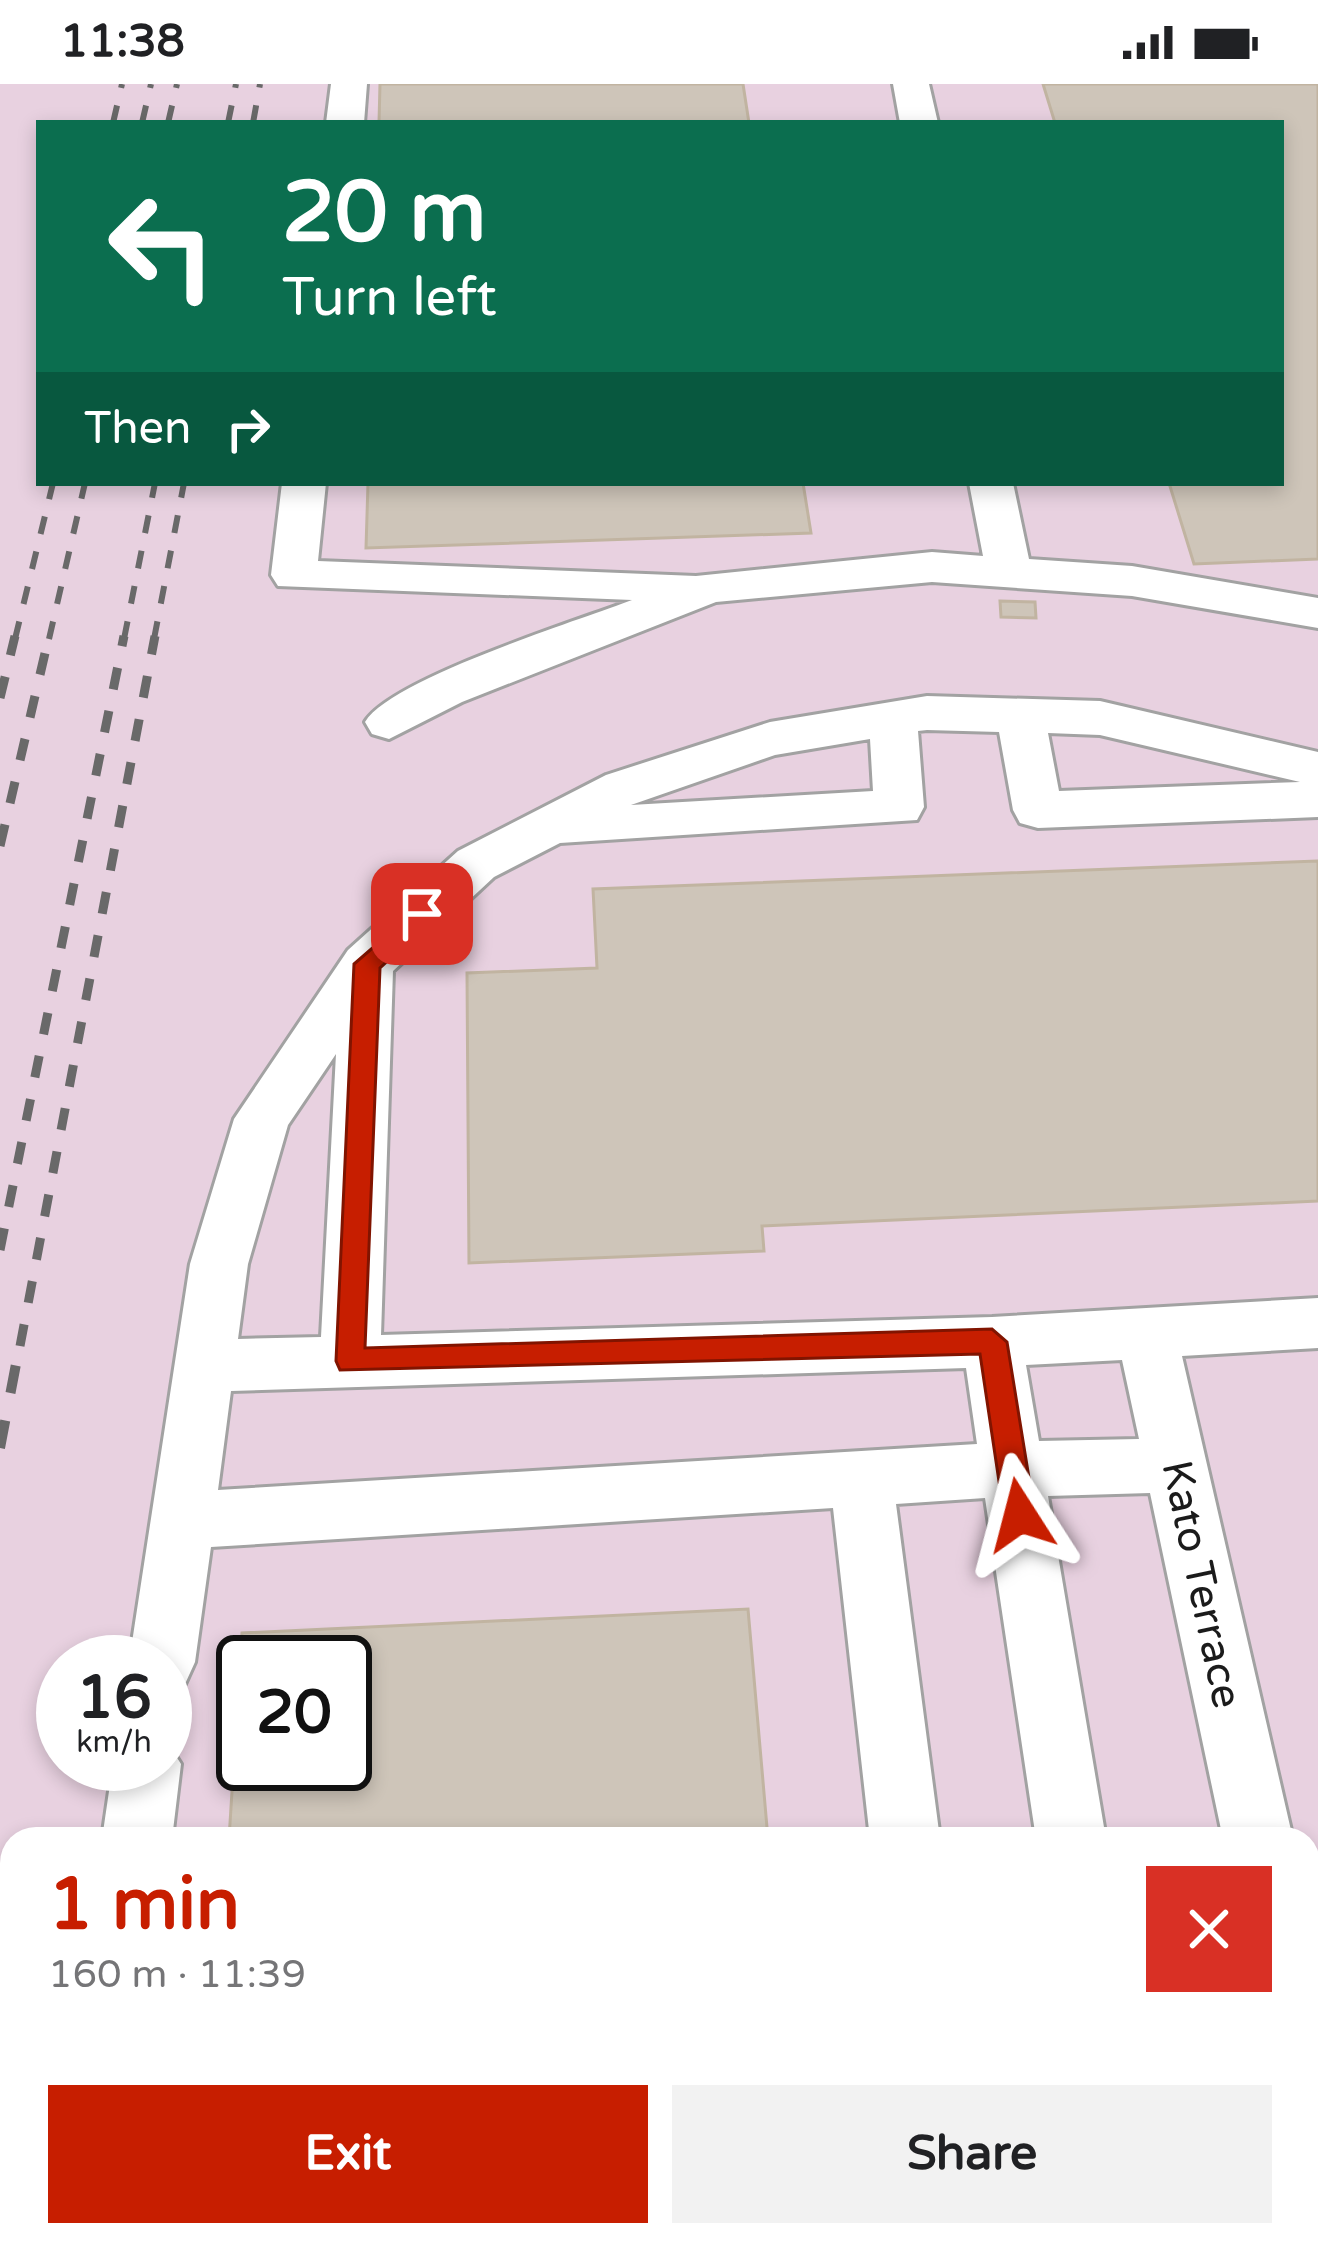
<!DOCTYPE html>
<meta charset="utf-8">
<style>
body{margin:0;font-family:"Varela Round",sans-serif;background:#f2f2f2;color:#202124;height:100vh;display:flex;flex-direction:column;font-size:45px;white-space:nowrap}
*{box-sizing:border-box;margin:0}
p{font-size:39px;color:#757577}
.icon{flex:none;width:66px;height:66px;fill:none;stroke:currentColor;stroke-width:2;stroke-linecap:round;stroke-linejoin:round}
.map{position:relative;flex:1;overflow:hidden}
.sheet{position:absolute;left:0px;top:1743px;width:1320px;height:420px;display:flex;flex-direction:column;background:#fff;border-radius:36px 36px 0 0;box-shadow:0 6px 18px #0003}
.sheet>*{flex:none}
.hud{position:absolute;left:36px;top:36px;width:1248px;height:366px;border-radius:0px;box-shadow:0 6px 18px #0003;background:#0b6e4f;color:#fff;overflow:hidden}
.speed{position:absolute;left:36px;top:1551px;display:flex;gap:24px;font-size:60px;font-weight:700;text-align:center}
.speed>*{display:grid;place-content:center;width:156px;height:156px;border-radius:50%;background:#fff;box-shadow:0 6px 18px #0003;line-height:1}
.speed small{font-size:30px;font-weight:400}
.speed .limit{border:6px solid #111;border-radius:18px;background:#fff;color:#111}
.pin{position:absolute;display:grid;place-items:center;width:102px;height:102px;color:#fff;margin:-51px;border-radius:24px;box-shadow:0 6px 18px #0006}
.me{position:absolute;width:132px;margin:-66px;rotate:351deg;stroke-linejoin:round;filter:drop-shadow(0 0 9px #0008)}
.turn{display:flex;align-items:center;gap:42px;height:252px;padding:0 48px;font-size:54px}
.turn .icon{width:156px;height:156px;stroke-width:2.5}
.turn b{display:block;font-size:84px;line-height:102px}
.then{display:flex;align-items:center;height:114px;padding:0 48px;background:#0003;gap:24px;font-size:45px}
.round{display:grid;place-items:center;flex:none;width:126px;height:126px;border-radius:0px;background:#f2f2f2}
.overview{display:flex;align-items:center;justify-content:space-between;height:204px;padding:0 48px}
h1{font-size:72px;font-weight:700;line-height:90px;color:#c71e00}
.primary-button{display:flex;gap:24px;margin-top:auto;padding:24px 48px}
.primary-button a{flex:1;height:138px;border-radius:0px;background:#c71e00;color:#fff;font-size:48px;font-weight:700;line-height:138px;text-align:center}
.primary-button a+a{background:#f2f2f2;color:#202124}
.status{display:flex;justify-content:space-between;align-items:center;height:84px;padding:0 60px;background:#fff;direction:ltr}
.status svg{height:33px;fill:currentColor}
.map>svg:first-child{display:block}
.industrial{fill:#e8d1e0;fill-rule:evenodd}
.building{fill:#cec5b9;stroke:#c1b4a1;stroke-width:3;fill-rule:evenodd}
.lines{fill:none;stroke-linecap:round;stroke-linejoin:round}
.minor-casing{stroke:#a2a2a2;stroke-width:6}
.minor{fill:#fff;fill-rule:evenodd}
.rail-far2{stroke:#696969;stroke-width:6;stroke-dasharray:18 18;stroke-linecap:butt}
.rail-far1{stroke:#696969;stroke-width:9;stroke-dasharray:22 22;stroke-linecap:butt}
.rail{stroke:#696969;stroke-width:10;stroke-dasharray:28 28;stroke-linecap:butt}
.route{fill:#c71e00;stroke:#811400;stroke-width:3}
.labels{text-anchor:middle;stroke-width:10;stroke-linejoin:round;paint-order:stroke}
.street-label{font-size:42px;fill:#1b1b1b;stroke:#fff}
</style>
<div class="status"><b>11:38</b><svg viewBox="0 0 49 12"><path d="M0 12V9h3v3zM5 12V6h3v6zM10 12V3h3v9zM15 12V0h3v12zM26 1h20v11H26zM47 4h2v5h-2z"/></svg></div>
<div class="map">
<svg width="1318" height="2163" viewBox="0 0 1318 2163">
<rect width="100%" height="100%" fill="#eeece0"/>
<path class="industrial" d="M0 0H1318V2163H0ZM39 39H1281V399H39ZM63 1578H165V1680H63ZM243 1578H345V1680H243ZM12 1755H1308V2151H12Z"/>
<path class="building" d="M380 0H743L749 39H379Z
M1043 0H1318V475L1194 480 1169 399H1281V39H1055Z
M368 399H803L811 449 366 464Z
M1000 517 1035 518 1036 534 1001 533Z
M1318 777V1117L762 1142 764 1167 469 1179 467 889 597 884 593 805Z
M748 1525 768 1755H229L242 1549ZM243 1578H345V1680H243Z
M206 2151H800L801 2163H205Z"/>
<g class="lines">
<g class="minor-casing">
<path id="minor" d="M331 0H367L364 39H326Z
M893 0H929L938 39H900Z
M282 399H326L318 477 696 492 932 468 983 472 969 399H1013L1029 475 1132 482 1318 514V544L1132 512 932 498 716 518 462 618 389 655 372 650 365 638C391 595 577 537 632 516L278 502 271 491Z
M927 612 1100 617 1318 668V733L1038 744 1020 739 1013 726 999 648 927 646 918 647 924 723 917 736 560 759 494 793 393 887 381 1251 992 1233 1318 1214V1264L1182 1272 1293 1755H1223L1150 1409 1048 1412 1106 1755H1036L985 1414 896 1420 940 1755H870L833 1424 211 1463 195 1578 185 1600 165 1608V1578H129L190 1180 234 1035 348 866 458 767 606 691 770 638ZM1048 649 1100 651 1300 698 1059 707ZM870 655 873 707 631 721 775 671ZM336 970 321 1253 238 1255 248 1180 288 1041ZM1122 1276 1139 1355 1039 1357 1026 1281ZM966 1284 977 1360 218 1406 231 1307Z
M165 1655 181 1680 172 1755H102L113 1680H165Z
M1308 1952 1318 1956V2072L1308 2068Z
M43 2151H119L118 2163H40Z
M916 2151H992L994 2163H916Z
M1096 2151H1172L1175 2163H1097Z"/>
</g>
<use href="#minor" class="minor"/>
<path class="rail-far2" d="M113 39 122 0
M142 39 151 0
M168 39 177 0
M228 39 236 0
M253 39 260 0
M15 555 53 399
M49 555 85 399
M124 555 155 399
M154 555 184 399"/>
<path class="rail-far1" d="M0 614 15 552
M0 762 49 552
M0 1166 124 552
M20 1262 155 552"/>
<path class="rail" d="M0 1364 20 1259"/>
</g>
<path class="route" d="M422 821 434 830 431 837 380 884 365 1264 992 1245 1007 1258 1035 1431 1030 1441 1020 1445 1004 1431 980 1270 340 1286 336 1277 354 880Z"/>
<g class="labels">
<g class="street-label">
<text transform="translate(1203 1500) rotate(78)" y="15">Kato Terrace</text>
</g>
</g>
</svg>
<div class="speed"><div>16<small>km/h</small></div><div class="limit">20</div></div>
<div class="pin" style="left:422px;top:830px;background:#d93025"><svg class="icon" aria-label="arrive" viewBox="0 0 24 24"><path d="M6 21V4h12l-3 4 3 4H6"/></svg></div>
<svg class="me" style="left:1020px;top:1431px" viewBox="-20 -20 40 40"><path d="M0-17L14 15 0 8-14 15z" fill="#c71e00" stroke="#fff" stroke-width="4"/></svg>
<div class="hud">
<div class="turn"><svg class="icon" aria-label="left" viewBox="0 0 24 24"><path d="M17 20v-9H6M10 6l-5 5 5 5"/></svg><div><b>20 m</b>Turn left</div></div>
<div class="then">Then<svg class="icon" aria-label="right" viewBox="0 0 24 24"><path d="M7 20v-9h11M14 6l5 5-5 5"/></svg></div>
</div>
<section class="sheet">
<div class="overview"><div><h1>1 min</h1><p>160 m · 11:39</p></div><a class="round" style="background:#d93025;color:#fff"><svg class="icon" aria-label="close" viewBox="0 0 24 24"><path d="M6 6l12 12M18 6L6 18"/></svg></a></div>
<div class="primary-button"><a>Exit</a><a>Share</a></div>
</section>
</div>
